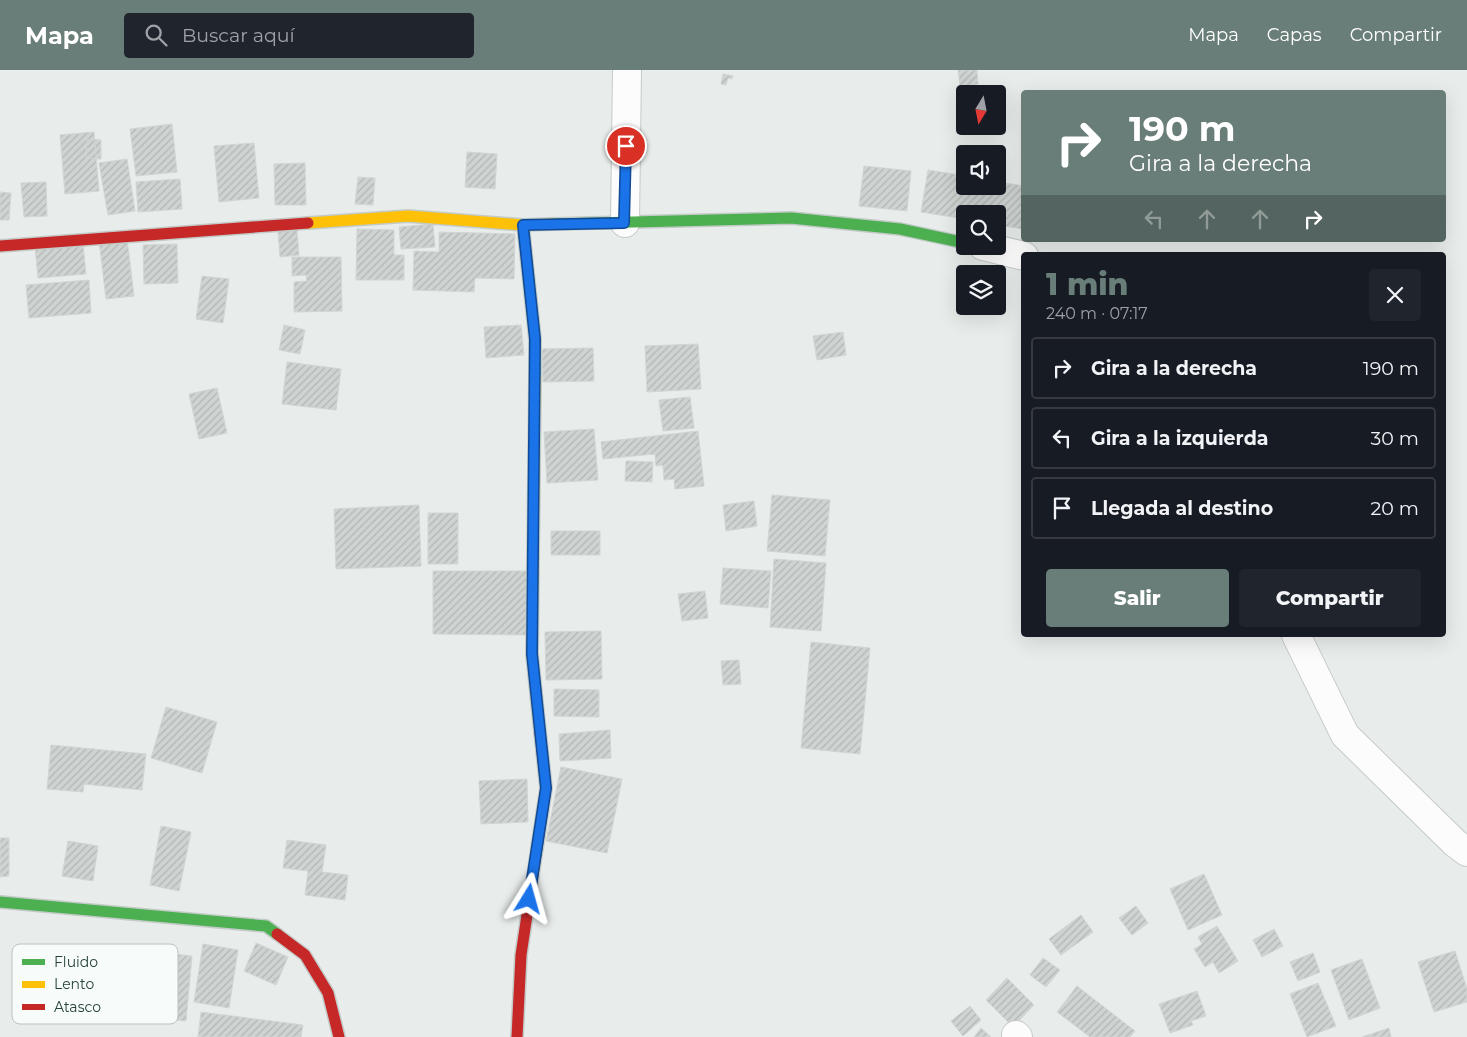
<!DOCTYPE html>
<html lang="es">
<meta charset="utf-8">
<style>
body{margin:0;font-family:Montserrat,sans-serif;background:#20242c;color:#f1f3f6;height:100vh;display:flex;flex-direction:column;font-size:19px;white-space:nowrap}
*{box-sizing:border-box;margin:0}
p{font-size:16px;color:#9ea1a6}
.icon{flex:none;width:28px;height:28px;fill:none;stroke:currentColor;stroke-width:2;stroke-linecap:round;stroke-linejoin:round}
.map{position:relative;flex:1;overflow:hidden}
.side{position:absolute;left:1021px;top:182px;width:425px;height:385px;display:flex;flex-direction:column;background:#171b24;border-radius:5px;box-shadow:0 5px 20px #0002}
.side>*{flex:none}
.hud{position:absolute;left:1021px;top:20px;width:425px;height:152px;border-radius:5px;box-shadow:0 5px 20px #0002;background:#697e78;color:#fff;overflow:hidden}
.needle{width:32px;rotate:190deg}
.tools{position:absolute;left:956px;top:15px;display:grid;gap:10px}
.tools a{display:grid;place-items:center;width:50px;height:50px;border-radius:5px;background:#171b24;box-shadow:0 5px 20px #0002;font-size:25px}
.pin{position:absolute;display:grid;place-items:center;width:42px;height:42px;color:#fff;margin:-21px;border:2px solid #fff;border-radius:50%;box-shadow:0 1px 5px #0007}
.me{position:absolute;width:55px;margin:-28px;rotate:8deg;stroke-linejoin:round;filter:drop-shadow(0 0 4px #0008)}
.turn{display:flex;align-items:center;gap:18px;height:105px;padding:0 25px;font-size:22px}
.turn .icon{width:65px;height:65px;stroke-width:2.5}
.turn b{display:block;font-size:35px;line-height:42px}
.lanes{display:flex;align-items:center;height:48px;padding:0 25px;background:#0003;justify-content:center;gap:25px;direction:ltr}
.lanes .off{opacity:.35}
.round{display:grid;place-items:center;flex:none;width:52px;height:52px;border-radius:5px;background:#20242c}
.overview{display:flex;align-items:center;justify-content:space-between;height:85px;padding:0 25px}
h1{font-size:30px;font-weight:800;line-height:38px;color:#697e78}
.button{display:flex;gap:10px;margin-top:auto;padding:10px 25px}
.button a{flex:1;height:58px;border-radius:5px;background:#697e78;color:#fff;font-size:20px;font-weight:800;line-height:58px;text-align:center}
.button a+a{background:#20242c;color:#f1f3f6}
ul{padding:0;list-style:none}
li{display:flex;align-items:center;gap:15px;height:62px;margin:0 10px 8px;padding:0 15px;border:2px solid #363941;border-radius:5px}
li div{flex:1}
li b{display:block;font-size:19px}
li em{font-style:normal}
header{display:flex;align-items:center;gap:30px;box-sizing:border-box;height:70px;padding:0 25px;background:#697e78;color:#fff}
header strong{font-size:24px}
nav{display:flex;gap:28px;margin-inline-start:auto;font-size:18px}
.search{width:350px;height:45px;background:#20242c;display:flex;align-items:center;gap:12px;box-sizing:border-box;padding:0 18px;border-radius:5px;color:#9ea1a6;font-size:19px}
.map>svg:first-child{display:block}
.building{fill:url(#building-hatch);stroke:#d1d6d4}
.lines{fill:none;stroke-linecap:round;stroke-linejoin:round}
.street-casing{stroke:#c5cac8;stroke-width:30}
.fast-casing{stroke:#c3cbc8;stroke-width:14}
.slow-casing{stroke:#c3cbc8;stroke-width:14}
.jam-casing{stroke:#c3cbc8;stroke-width:14}
.street{stroke:#fcfcfc;stroke-width:28}
.fast{stroke:#4caf50;stroke-width:11}
.slow{stroke:#ffc107;stroke-width:11}
.jam{stroke:#c62828;stroke-width:11}
.route-casing{stroke:#114b97;stroke-width:12}
.route{stroke:#1a73e8;stroke-width:9}
.key{fill:#f7fbf9;stroke:#b8c4c0;stroke-width:1}
.key-label{font-size:14px;fill:#24423a}
</style>
<header>
<strong>Mapa</strong>
<div class="search"><svg class="icon" aria-label="search" viewBox="0 0 24 24"><circle cx="10" cy="10" r="6"/><path d="M15 15l6 6"/></svg>Buscar aquí</div>
<nav><a>Mapa</a><a>Capas</a><a>Compartir</a></nav>
</header>
<div class="map">
<svg width="1467" height="967" viewBox="0 0 1467 967">
<defs>
<pattern id="building-hatch" width="6" height="6" patternUnits="userSpaceOnUse" patternTransform="scale(1.25)"><rect width="6" height="6" fill="#cfd4d2"/><path d="M-1 1l2-2M0 6l6-6M5 7l2-2" fill="none" stroke="#b2b7b5"/></pattern>
</defs>
<rect width="100%" height="100%" fill="#e8edeb"/>
<path class="building" d="M958 0H977L978 14 960 16Z
M723 4 733 6 732 9 728 8 726 15 721 14Z
M172 54 177 102 136 106 130 59Z
M94 62 99 121 65 124 60 65Z
M87 69 101 70V89L86 88Z
M254 73 259 128 219 132 214 76Z
M467 82 497 84 495 119 465 117Z
M127 89 135 141 108 145 99 93Z
M305 93 306 135H275L274 94Z
M864 96 911 101 907 141 859 136Z
M928 100 965 106V116H998V112L1024 116 1023 159 998 155V144H965V149L921 142Z
M358 107 375 108 373 135 355 134Z
M180 109 182 139 138 142 136 112Z
M46 112 47 146 24 147 21 113Z
M0 122 11 123 9 150H0Z
M433 154 435 177 401 179 399 157Z
M357 159 394 160V185H404V210H356Z
M297 160 299 185 280 187 278 162Z
M439 162 515 164 514 209 475 208 474 222 413 220 414 181 439 182Z
M127 168 134 226 106 229 99 171Z
M83 174 86 204 38 208 35 177Z
M177 174 178 213 144 214 143 175Z
M292 187H341L342 241 294 242V212L307 211 306 205 292 206Z
M202 206 229 209 223 253 196 249Z
M89 210 91 243 29 248 26 215Z
M284 255 305 260 300 284 279 280Z
M521 255 524 285 486 288 484 257Z
M843 262 846 285 817 290 813 266Z
M698 274 701 319 647 322 645 276Z
M593 278 594 311 543 312 542 279Z
M287 292 341 299 336 340 282 334Z
M217 318 227 363 199 369 189 324Z
M690 327 694 358 663 361 659 330Z
M594 359 598 410 547 413 544 362Z
M698 361 704 416 675 419 674 409 664 410 663 395 656 396 655 384 603 389 601 372Z
M626 391 653 392 652 412 625 411Z
M772 425 830 430 825 486 767 481Z
M754 431 757 456 726 461 723 435Z
M419 435 421 496 336 499 334 439Z
M428 443H458V494H428Z
M551 461H600V485H551Z
M774 489 826 493 821 561 770 557Z
M723 498 771 501 768 538 720 534Z
M433 501H528V565L433 564Z
M705 521 708 548 682 551 678 524Z
M601 561 602 609 546 610 545 562Z
M811 572 870 578 860 684 801 678Z
M739 590 741 614 723 615 721 591Z
M554 619 599 620V647L554 646Z
M166 637 217 652 202 703 151 688Z
M610 660 611 688 560 691 559 664Z
M51 675 146 684 142 720 84 714 83 722 47 719Z
M561 697 622 709 607 783 546 771Z
M527 709 528 752 481 754 479 711Z
M161 756 191 762 179 821 150 815Z
M0 768H9V806L0 807Z
M287 770 326 775 322 802 348 805 345 830 305 825 308 801 283 798Z
M68 771 98 776 93 811 62 806Z
M1204 804 1222 845 1188 860 1170 819Z
M1136 836 1148 853 1132 865 1119 848Z
M1081 845 1093 862 1061 885 1049 869Z
M1217 856 1238 891 1219 903 1213 892 1205 897 1194 879 1202 874 1198 867Z
M1274 859 1283 876 1262 887 1253 870Z
M256 873 288 887 276 915 244 901Z
M203 874 238 880 229 938 194 932Z
M1455 881 1467 919V932L1434 942 1418 892Z
M153 882 192 886 186 951 147 948Z
M1313 883 1320 902 1298 911 1290 892Z
M1043 888 1060 900 1046 917 1030 905Z
M1362 889 1380 938 1349 950 1331 900Z
M1007 908 1034 935 1013 957 986 930Z
M1318 913 1336 956 1307 967 1290 924Z
M1077 916 1135 961 1130 967H1090L1057 942Z
M1197 921 1206 946 1191 951 1193 955 1170 963 1159 934Z
M970 936 981 950 963 966 951 951Z
M201 942 303 955 301 967H198Z
M981 958 991 967H974Z
M1389 958 1391 967H1362Z"/>
<g class="lines">
<g class="street-casing">
<path id="street" d="M625 153 627 0
M983 176 1024 186
M1296 565 1345 665 1455 773 1467 782
M1016 965 1018 967"/>
</g>
<g class="fast-casing">
<path id="fast" d="M552 154 791 148 900 159 965 173
M523 155 535 269V307
M0 832 266 856 277 864"/>
</g>
<g class="slow-casing">
<path id="slow" d="M308 153 408 146 523 155 552 154
M535 307 532 584 540 662"/>
</g>
<g class="jam-casing">
<path id="jam" d="M0 176 308 153
M277 864 305 885 328 923 339 967
M517 967 521 885 546 718 540 662"/>
</g>
<use href="#street" class="street"/>
<use href="#fast" class="fast"/>
<use href="#slow" class="slow"/>
<use href="#jam" class="jam"/>
</g>
<g class="lines">
<g class="route-casing">
<path id="route" d="M529 829 546 718 532 584 535 269 523 155 624 153 626 76"/>
</g>
<use href="#route" class="route"/>
</g>
<rect x="12" y="874" width="166" height="80" rx="8" class="key"/>
<rect x="22" y="889" width="23" height="6" fill="#4caf50"/>
<rect x="22" y="911" width="23" height="7" fill="#ffc107"/>
<rect x="22" y="934" width="23" height="6" fill="#c62828"/>
<g class="key-label">
<text x="54" y="897">Fluido</text>
<text x="54" y="919">Lento</text>
<text x="54" y="942">Atasco</text>
</g>
</svg>
<div class="tools">
<a><svg class="needle" viewBox="-14 -14 28 28"><path d="M0-13l5 13h-10z" fill="#e53935"/><path d="M0 13l5-13h-10z" fill="#9ea1a6"/></svg></a>
<a><svg class="icon" aria-label="sound" viewBox="0 0 24 24"><path d="M4 9h4l5-4v14l-5-4H4zM17 9q2 3 0 6"/></svg></a>
<a><svg class="icon" aria-label="search" viewBox="0 0 24 24"><circle cx="10" cy="10" r="6"/><path d="M15 15l6 6"/></svg></a>
<a><svg class="icon" aria-label="layers" viewBox="0 0 24 24"><path d="M12 4l9 5-9 5-9-5zM3 14l9 5 9-5"/></svg></a>
</div>
<div class="pin" style="left:626px;top:76px;background:#d93025"><svg class="icon" aria-label="arrive" viewBox="0 0 24 24"><path d="M6 21V4h12l-3 4 3 4H6"/></svg></div>
<svg class="me" style="left:529px;top:829px" viewBox="-20 -20 40 40"><path d="M0-17L14 15 0 8-14 15z" fill="#1a73e8" stroke="#fff" stroke-width="4"/></svg>
<div class="hud">
<div class="turn"><svg class="icon" aria-label="right" viewBox="0 0 24 24"><path d="M7 20v-9h11M14 6l5 5-5 5"/></svg><div><b>190 m</b>Gira a la derecha</div></div>
<div class="lanes"><svg class="icon off" aria-label="left" viewBox="0 0 24 24"><path d="M17 20v-9H6M10 6l-5 5 5 5"/></svg><svg class="icon off" aria-label="ahead" viewBox="0 0 24 24"><path d="M12 20V5M6 11l6-6 6 6"/></svg><svg class="icon off" aria-label="ahead" viewBox="0 0 24 24"><path d="M12 20V5M6 11l6-6 6 6"/></svg><svg class="icon" aria-label="right" viewBox="0 0 24 24"><path d="M7 20v-9h11M14 6l5 5-5 5"/></svg></div>
</div>
<section class="side">
<div class="overview"><div><h1>1 min</h1><p>240 m · 07:17</p></div><a class="round"><svg class="icon" aria-label="close" viewBox="0 0 24 24"><path d="M6 6l12 12M18 6L6 18"/></svg></a></div>
<ul>
<li><svg class="icon" aria-label="right" viewBox="0 0 24 24"><path d="M7 20v-9h11M14 6l5 5-5 5"/></svg><div><b>Gira a la derecha</b></div><em>190 m</em></li>
<li><svg class="icon" aria-label="left" viewBox="0 0 24 24"><path d="M17 20v-9H6M10 6l-5 5 5 5"/></svg><div><b>Gira a la izquierda</b></div><em>30 m</em></li>
<li><svg class="icon" aria-label="arrive" viewBox="0 0 24 24"><path d="M6 21V4h12l-3 4 3 4H6"/></svg><div><b>Llegada al destino</b></div><em>20 m</em></li>
</ul>
<div class="button"><a>Salir</a><a>Compartir</a></div>
</section>
</div>
